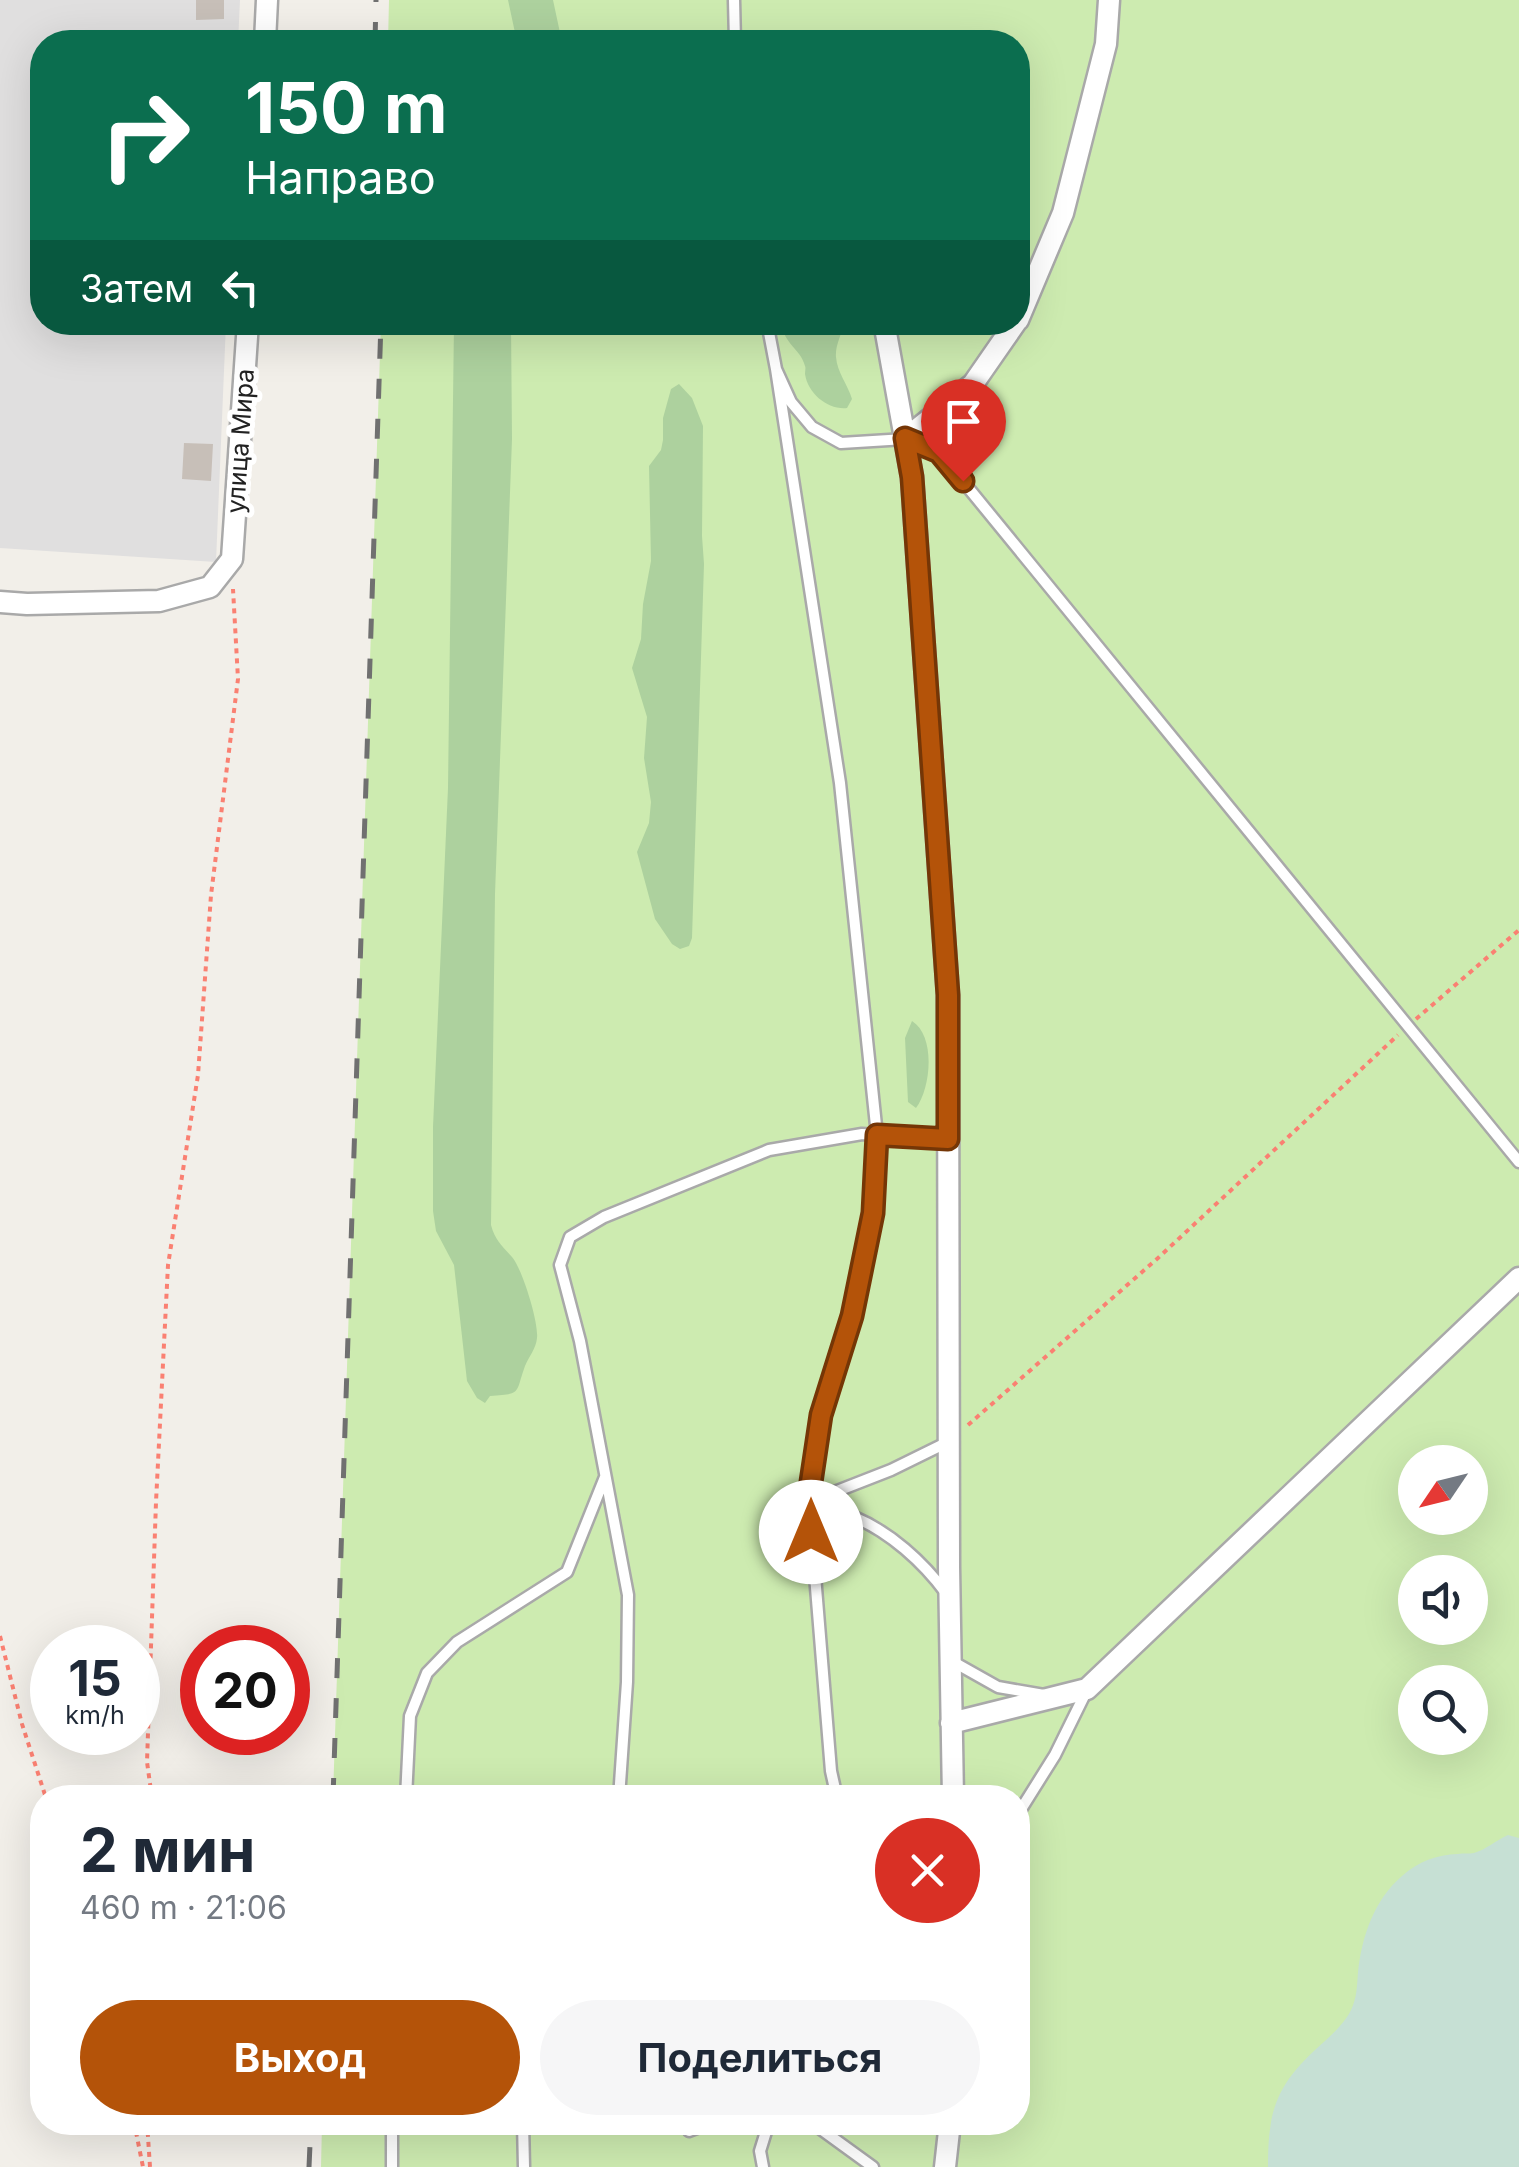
<!DOCTYPE html>
<html lang="ru">
<meta charset="utf-8">
<style>
body{margin:0;font-family:Inter,sans-serif;background:#f6f6f7;color:#1f2937;height:100vh;display:flex;flex-direction:column;font-size:38px;white-space:nowrap}
*{box-sizing:border-box;margin:0}
p{font-size:32px;color:#747a83}
.icon{flex:none;width:55px;height:55px;fill:none;stroke:currentColor;stroke-width:2;stroke-linecap:round;stroke-linejoin:round}
.map{position:relative;flex:1;overflow:hidden}
.drawer{position:absolute;left:30px;top:1785px;width:1000px;height:350px;display:flex;flex-direction:column;background:#fff;border-radius:40px;box-shadow:0 10px 40px #0002}
.drawer>*{flex:none}
.top-card{position:absolute;left:30px;top:30px;width:1000px;height:305px;border-radius:40px;box-shadow:0 10px 40px #0002;background:#0b6e4f;color:#fff;overflow:hidden}
.needle{width:65px;rotate:235deg}
.controls{position:absolute;left:1398px;top:1445px;display:grid;gap:20px}
.controls a{display:grid;place-items:center;width:90px;height:90px;border-radius:50%;background:#fff;box-shadow:0 10px 40px #0002;font-size:50px}
.speed{position:absolute;left:30px;top:1625px;display:flex;gap:20px;font-size:50px;font-weight:700;text-align:center}
.speed>*{display:grid;place-content:center;width:130px;height:130px;border-radius:50%;background:#fff;box-shadow:0 10px 40px #0002;line-height:1}
.speed small{font-size:25px;font-weight:400}
.speed .limit{border:15px solid #d22;background:#fff;color:#111}
.pin{position:absolute;display:grid;place-items:center;width:85px;height:85px;color:#fff;margin:-102px -42px;border-radius:50% 50% 50% 0;rotate:-45deg;box-shadow:0 0 10px #0007}
.pin .icon{rotate:45deg}
.me{position:absolute;width:110px;margin:-55px;rotate:0deg;stroke-linejoin:round;filter:drop-shadow(0 0 8px #0008)}
.turn{display:flex;align-items:center;gap:35px;height:210px;padding:0 50px;font-size:45px}
.turn .icon{width:130px;height:130px;stroke-width:2.5}
.turn b{display:block;font-size:70px;line-height:85px}
.then{display:flex;align-items:center;height:95px;padding:0 50px;background:#0003;gap:20px;font-size:38px}
.round{display:grid;place-items:center;flex:none;width:105px;height:105px;border-radius:52px;background:#f6f6f7}
.headline{display:flex;align-items:center;justify-content:space-between;height:170px;padding:0 50px}
h1{font-size:60px;font-weight:700;line-height:75px}
.button{display:flex;gap:20px;margin-top:auto;padding:20px 50px}
.button a{flex:1;height:115px;border-radius:60px;background:#b45309;color:#fff;font-size:40px;font-weight:700;line-height:115px;text-align:center}
.button a+a{background:#f6f6f7;color:#1f2937}
.map>svg:first-child{display:block}
.residential{fill:#e0dfdf}
.grass{fill:#cdebb0;fill-rule:evenodd}
.forest{fill:#add19e}
.wetland{fill:#c6e0d4}
.building{fill:#c7bfb8}
.lines{fill:none;stroke-linecap:round;stroke-linejoin:round}
.lane-casing{stroke:#a9a9a9;stroke-width:15}
.street-casing{stroke:#a9a9a9;stroke-width:25}
.path{stroke:#fa8072;stroke-width:4;stroke-dasharray:5 5;stroke-linecap:butt}
.lane{stroke:#fff;stroke-width:10}
.street{stroke:#fff;stroke-width:20}
.rail{stroke:#707070;stroke-width:5;stroke-dasharray:20 20;stroke-linecap:butt}
.route-casing{stroke:#753606;stroke-width:25}
.route{stroke:#b45309;stroke-width:18}
.labels{text-anchor:middle;stroke-width:10;stroke-linejoin:round;paint-order:stroke}
.street-label{font-size:25px;fill:#222;stroke:#fff}
</style>
<div class="map">
<svg width="1519" height="2167" viewBox="0 0 1519 2167">
<rect width="100%" height="100%" fill="#f2efe9"/>
<path class="residential" d="M0 0H240L238 42H42V322L226 323 216 562 0 548Z"/>
<path class="grass" d="M389 0H1519V2167H321L322 2123 1018 2122V1798L333 1797 381 323 1018 322V42H388ZM1415 1462H1470V1518H1415ZM1415 1572H1470V1628H1415ZM1415 1682H1470V1738H1415Z"/>
<path class="forest" d="M508 0H553L562 42H517Z
M454 323H511L512 439 495 894 491 1225C495 1240 502 1246 512 1257 522 1268 539 1323 537 1338 536 1349 529 1356 525 1366 515 1393 523 1394 490 1396L485 1403 477 1398 467 1381 454 1265 436 1231 433 1211V1127L448 788Z
M782 323H844C842 334 835 345 836 357 837 372 848 385 852 399L847 408C828 410 808 394 805 374 805 371 806 368 805 366 801 349 783 344 782 323Z
M679 384 692 398 703 426 702 536 704 564 692 938 689 946 680 949 672 944 655 919 637 852 649 823 651 802 644 758 647 717 632 668 641 639 643 604 651 561 649 466 661 450 663 440V418L671 389Z
M912 1021C936 1036 931 1088 916 1108L908 1102 905 1038Z"/>
<path class="wetland" d="M1508 1835 1519 1838V2167H1268C1268 2113 1275 2087 1315 2050 1327 2039 1344 2025 1351 2010 1357 1998 1357 1985 1358 1972 1362 1936 1374 1900 1402 1876 1419 1861 1436 1855 1458 1854 1463 1853 1469 1854 1474 1853 1485 1850 1497 1840 1508 1835Z"/>
<path class="building" d="M196 0H224V19L196 20Z
M184 443 213 444 211 481 182 479Z"/>
<g class="lines">
<g class="lane-casing">
<path id="lane" d="M734 0 735 42
M767 322 776 369 791 402 812 427 841 443 905 439 939 452 1519 1162
M776 369 840 783 877 1135 873 1213 851 1316 821 1415 809 1502 831 1771 837 1798
M946 1593C923 1562 890 1532 854 1517 840 1510 824 1507 809 1502L891 1470 948 1442
M950 1660 998 1687 1044 1695
M406 1798 410 1716 427 1673 457 1642 567 1572 605 1477
M619 1798 627 1682 628 1595 580 1341 560 1265 570 1237 604 1217 769 1150 862 1134 948 1139
M1018 1814 1055 1755 1087 1690
M523 2122 524 2167
M811 2122 873 2167
M689 2131 713 2122
M392 2167V2122
M763 2167 760 2151 769 2122"/>
</g>
<g class="street-casing">
<path id="street" d="M265 42 267 0
M1018 320 1063 213 1106 44 1109 0
M884 322 912 477 948 995 949 1567 953 1798
M905 439 973 384 1016 322
M0 602 27 604 159 601 210 587 232 559 248 322
M951 1723 1087 1689 1519 1278
M945 2167 950 2122"/>
</g>
<path class="path" d="M1416 1019 1519 930
M968 1425 1158 1258 1398 1035
M0 1636 22 1724 46 1798
M152 1798 147 1762 156 1502 168 1265 198 1075 211 895 238 679 233 589
M134 2122 143 2167
M147 2122 150 2167"/>
<use href="#lane" class="lane"/>
<use href="#street" class="street"/>
<path class="rail" d="M375 42 376 0
M333 1798 381 322
M309 2167 311 2122"/>
</g>
<g class="lines">
<g class="route-casing">
<path id="route" d="M811 1532 808 1502 821 1415 852 1316 873 1213 877 1135 948 1139V995L912 477 905 438 939 452 963 481"/>
</g>
<use href="#route" class="route"/>
</g>
<g class="labels">
<g class="street-label">
<text transform="translate(240 441) rotate(-86)" y="9">улица Мира</text>
</g>
</g>
</svg>
<div class="controls">
<a><svg class="needle" viewBox="-14 -14 28 28"><path d="M0-13l5 13h-10z" fill="#e53935"/><path d="M0 13l5-13h-10z" fill="#747a83"/></svg></a>
<a><svg class="icon" aria-label="sound" viewBox="0 0 24 24"><path d="M4 9h4l5-4v14l-5-4H4zM17 9q2 3 0 6"/></svg></a>
<a><svg class="icon" aria-label="search" viewBox="0 0 24 24"><circle cx="10" cy="10" r="6"/><path d="M15 15l6 6"/></svg></a>
</div>
<div class="speed"><div>15<small>km/h</small></div><div class="limit">20</div></div>
<div class="pin" style="left:963px;top:481px;background:#d93025"><svg class="icon" aria-label="arrive" viewBox="0 0 24 24"><path d="M6 21V4h12l-3 4 3 4H6"/></svg></div>
<svg class="me" style="left:811px;top:1532px" viewBox="-20 -20 40 40"><circle r="19" fill="#fff"/><path d="M0-13L10 11 0 6-10 11z" fill="#b45309"/></svg>
<div class="top-card">
<div class="turn"><svg class="icon" aria-label="right" viewBox="0 0 24 24"><path d="M7 20v-9h11M14 6l5 5-5 5"/></svg><div><b>150 m</b>Направо</div></div>
<div class="then">Затем<svg class="icon" aria-label="left" viewBox="0 0 24 24"><path d="M17 20v-9H6M10 6l-5 5 5 5"/></svg></div>
</div>
<section class="drawer">
<div class="headline"><div><h1>2 мин</h1><p>460 m · 21:06</p></div><a class="round" style="background:#d93025;color:#fff"><svg class="icon" aria-label="close" viewBox="0 0 24 24"><path d="M6 6l12 12M18 6L6 18"/></svg></a></div>
<div class="button"><a>Выход</a><a>Поделиться</a></div>
</section>
</div>
